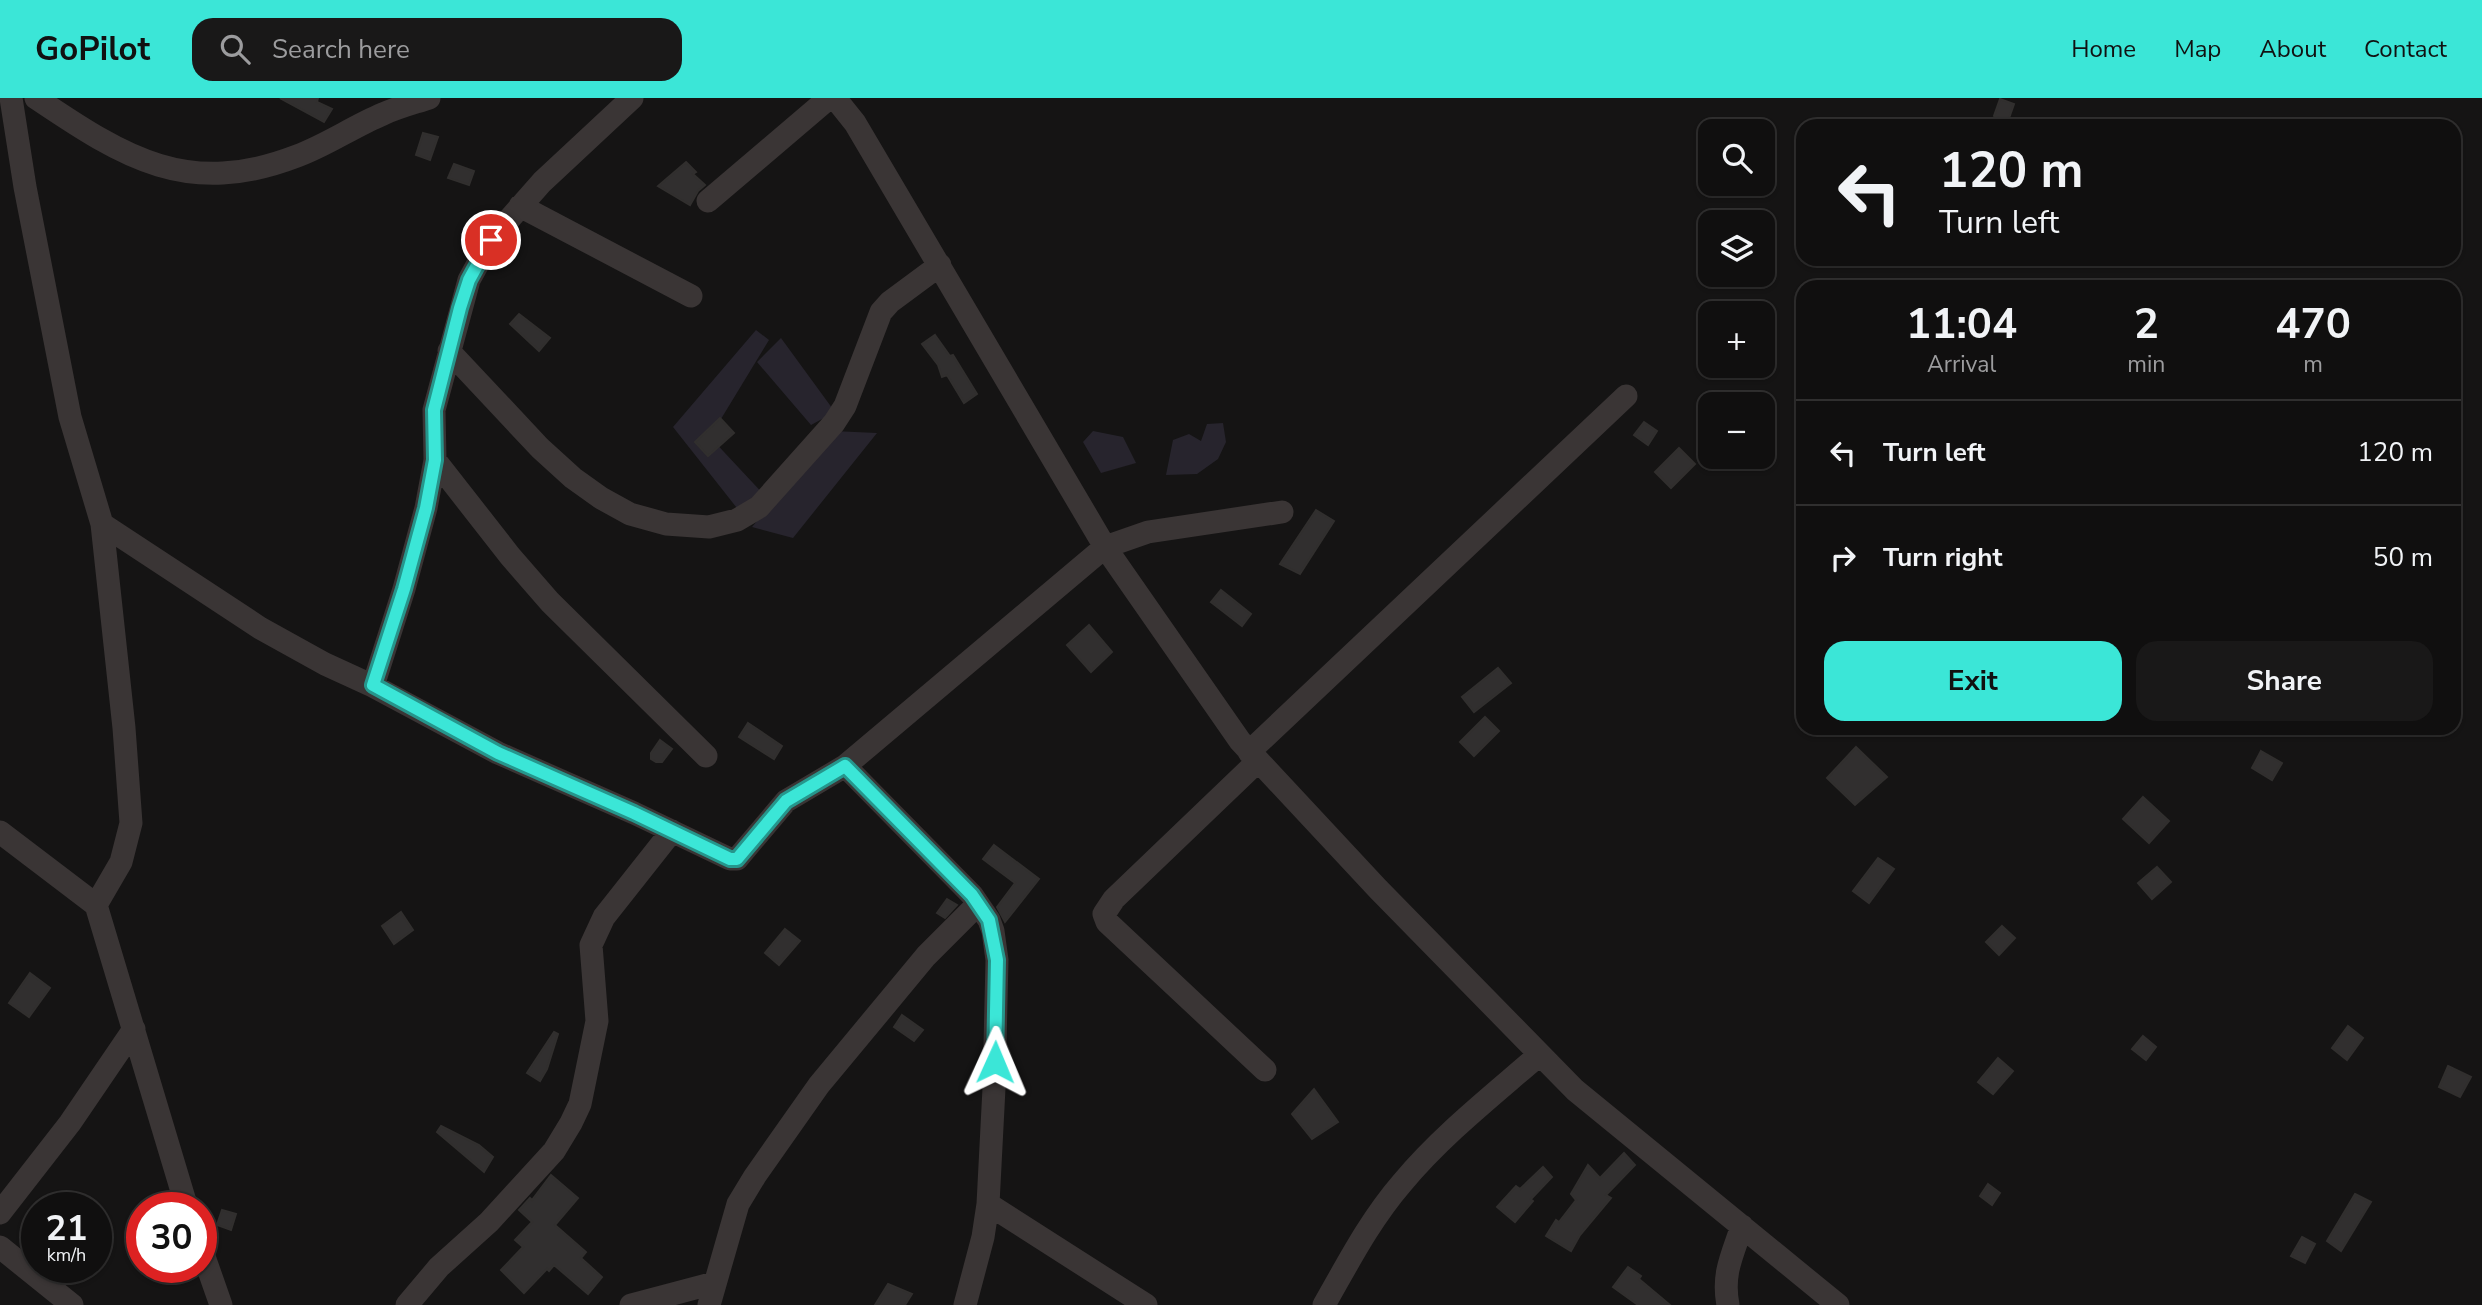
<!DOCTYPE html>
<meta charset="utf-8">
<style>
body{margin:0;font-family:"Nunito Sans",sans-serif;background:#191818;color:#f1f3f6;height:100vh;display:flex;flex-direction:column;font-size:26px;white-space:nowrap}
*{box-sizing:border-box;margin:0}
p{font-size:23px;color:#9c9c9e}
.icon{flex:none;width:38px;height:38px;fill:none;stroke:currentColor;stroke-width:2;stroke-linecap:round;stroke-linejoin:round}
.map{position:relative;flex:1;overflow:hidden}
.sheet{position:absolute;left:1796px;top:182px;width:665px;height:455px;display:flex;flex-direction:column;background:#100f0f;border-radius:21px;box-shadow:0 2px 5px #0004,0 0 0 2px #302f2f}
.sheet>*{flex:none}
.banner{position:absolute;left:1796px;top:21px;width:665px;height:147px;border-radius:21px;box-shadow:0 2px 5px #0004,0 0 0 2px #302f2f;background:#100f0f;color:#f1f3f6;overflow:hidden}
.controls{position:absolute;left:1698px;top:21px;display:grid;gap:14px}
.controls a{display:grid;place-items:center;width:77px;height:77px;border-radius:14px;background:#100f0f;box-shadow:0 2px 5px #0004,0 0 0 2px #302f2f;font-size:35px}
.speed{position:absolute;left:21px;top:1094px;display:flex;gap:14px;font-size:35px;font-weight:700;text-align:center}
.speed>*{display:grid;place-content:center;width:91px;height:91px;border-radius:50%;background:#100f0f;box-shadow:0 2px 5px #0004,0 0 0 2px #302f2f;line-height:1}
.speed small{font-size:18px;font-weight:400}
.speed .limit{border:10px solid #d22;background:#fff;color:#111}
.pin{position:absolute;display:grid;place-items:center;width:60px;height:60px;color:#fff;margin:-30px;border:4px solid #fff;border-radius:50%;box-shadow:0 2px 7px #0007}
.me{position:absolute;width:77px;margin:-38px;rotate:1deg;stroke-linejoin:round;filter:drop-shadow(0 0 5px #0008)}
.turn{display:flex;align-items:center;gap:24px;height:147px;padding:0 28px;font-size:32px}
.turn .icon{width:91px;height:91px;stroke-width:2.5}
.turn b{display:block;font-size:49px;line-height:60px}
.eta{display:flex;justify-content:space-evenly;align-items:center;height:119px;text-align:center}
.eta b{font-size:42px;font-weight:700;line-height:49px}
.button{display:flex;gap:14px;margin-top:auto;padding:14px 28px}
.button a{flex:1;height:80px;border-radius:21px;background:#3be6d7;color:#111;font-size:28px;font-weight:700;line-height:80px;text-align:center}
.button a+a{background:#191818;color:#f1f3f6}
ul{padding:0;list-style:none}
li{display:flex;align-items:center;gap:21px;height:105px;padding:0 28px;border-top:2px solid #302f2f}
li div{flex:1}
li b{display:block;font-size:26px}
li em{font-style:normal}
header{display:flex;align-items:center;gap:42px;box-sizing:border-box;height:98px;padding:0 35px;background:#3be6d7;color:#111}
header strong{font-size:33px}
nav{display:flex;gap:38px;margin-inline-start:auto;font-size:24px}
.search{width:490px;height:63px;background:#191818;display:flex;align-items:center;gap:18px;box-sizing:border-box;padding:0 24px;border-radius:21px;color:#9c9c9e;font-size:26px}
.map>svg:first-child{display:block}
.green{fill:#27242d}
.building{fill:#312f2f;stroke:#312f2e;stroke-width:2}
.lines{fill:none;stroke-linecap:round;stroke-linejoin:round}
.minor{stroke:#3a3535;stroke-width:23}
.route-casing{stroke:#26968c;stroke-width:18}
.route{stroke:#3be6d7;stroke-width:12}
</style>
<header>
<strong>GoPilot</strong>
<div class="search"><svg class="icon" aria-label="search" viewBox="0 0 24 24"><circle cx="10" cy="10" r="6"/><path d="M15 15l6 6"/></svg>Search here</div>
<nav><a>Home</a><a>Map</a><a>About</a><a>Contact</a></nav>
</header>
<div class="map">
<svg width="2482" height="1207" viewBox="0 0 2482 1207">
<rect width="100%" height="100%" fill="#151414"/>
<path class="green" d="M756 232 769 242 710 339 767 400 744 419 673 329Z
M781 240 835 314 811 327 757 264Z
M1223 325 1226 344 1218 361 1197 376 1166 377 1173 342 1189 336 1201 343 1207 326Z
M833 333 877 335 793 440 752 429Z
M1093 333 1123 339 1136 365 1101 375 1083 344Z"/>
<path class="building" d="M280 0H318L317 4 332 11 324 24Z
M2000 1 2014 6 2008 23 1994 18Z
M423 35 438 39 430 62 416 57Z
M686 64 696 74 693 76 705 87 698 93 690 107 658 88Z
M454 66 474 73 469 87 448 80Z
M519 216 550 240 539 253 510 226Z
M935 237 950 258 953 257 977 296 964 305 947 277 942 279 938 267 922 246Z
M720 320 734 335 708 358 695 344Z
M1644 324 1657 333 1648 347 1634 337Z
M1679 350 1695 366 1671 390 1655 374Z
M1316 412 1334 423 1300 476 1280 466Z
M1221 492 1251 516 1242 528 1211 504Z
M1089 527 1112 554 1091 574 1067 547Z
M1498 570 1511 585 1474 614 1462 599Z
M1485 619 1499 633 1474 658 1460 644Z
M748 625 782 648 774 661 739 639Z
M660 642 672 651 662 664H656L651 661V655Z
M1856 649 1887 679 1855 707 1827 680Z
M2261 653 2282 665 2272 682 2252 670Z
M2143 699 2169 723 2149 745 2123 721Z
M994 747 1039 781 1005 824 997 809 1015 785 983 761Z
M1878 760 1894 771 1869 805 1853 793Z
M2157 769 2171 784 2152 801 2138 785Z
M947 801 957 807 945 820 937 815Z
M401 814 413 832 394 846 382 828Z
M2002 828 2015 840 1999 857 1986 844Z
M785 831 800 843 779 867 765 855Z
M30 875 50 890 29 919 9 905Z
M902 917 923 932 914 943 894 929Z
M2348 928 2363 940 2347 962 2332 950Z
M554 934 558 936 547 971 540 983 527 975Z
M2143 938 2156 949 2146 962 2132 951Z
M1998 960 2013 973 1993 996 1978 984Z
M2448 968 2471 979 2460 999 2439 989Z
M1314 991 1338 1024 1312 1041 1292 1016Z
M441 1028 479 1047 493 1059 484 1074 437 1034Z
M1624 1055 1635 1067 1606 1097 1611 1100 1580 1137 1571 1153 1546 1138 1556 1122 1559 1124 1576 1102 1571 1096 1588 1067 1600 1080Z
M1543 1069 1552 1079 1531 1101 1533 1103 1515 1124 1497 1109 1516 1088 1520 1091Z
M551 1077 578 1100 555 1127 586 1154 581 1160 602 1179 588 1196 554 1167 549 1173 547 1171 524 1195 501 1172 523 1149 515 1142 532 1124 519 1112 530 1100 532 1102Z
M1988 1086 2000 1095 1992 1107 1980 1098Z
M2355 1096 2371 1104 2341 1153 2327 1143Z
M222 1112 236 1116 231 1132 217 1127Z
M2302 1139 2315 1146 2305 1165 2291 1158Z
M1628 1169 1641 1178 1639 1181 1670 1207H1638L1613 1189Z
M888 1186 912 1196 905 1207H875Z"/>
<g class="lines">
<path class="minor" d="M11 0 25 89 70 319 102 426 124 630 131 725 121 764 96 807
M36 0C125 60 188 100 297 58 327 47 354 28 383 16 398 9 414 5 429 0
M835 0 855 25 1105 449 1240 643 1378 791 1575 992 1838 1207
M708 103 829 0
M520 108 691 198
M449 253 540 350 573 380 601 400 630 416 666 426 709 429 737 422 759 409 834 325 845 308 881 214 890 204 940 167
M435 362 510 458 550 504 706 658
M102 426 260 530 325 566 373 588 498 655 634 715 730 761H737L786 703 845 668 1105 449 1148 434 1282 414
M373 588 404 491 426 410 435 362 434 312 469 182 491 142 542 84 632 0
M1249 654 1626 298
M1257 664 1114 801 1104 816 1107 824 1265 972
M845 668 972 797 989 822 993 833 997 862 994 990 988 1106 983 1139 965 1207
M0 734 96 807 187 1110
M988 1106 1146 1207
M0 1115 70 1025 134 931
M0 1149 72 1207
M201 1150 221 1207
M407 1207 439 1169 489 1124 554 1053 571 1025 580 1006 597 923 591 847 604 819 672 733
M631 1207 714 1185
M709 1207 738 1106 755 1078 819 987 926 858 974 810 975 803
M1324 1207C1348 1165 1370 1122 1402 1085 1442 1037 1492 998 1539 957
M1728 1207C1722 1176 1732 1158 1742 1128"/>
</g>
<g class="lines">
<g class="route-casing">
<path id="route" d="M491 142 469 182 460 210 434 312 435 362 426 410 404 491 373 587 498 655 634 715 730 761H737L786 703 845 668 972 797 989 822 997 862 995 964"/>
</g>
<use href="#route" class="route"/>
</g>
</svg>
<div class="controls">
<a><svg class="icon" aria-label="search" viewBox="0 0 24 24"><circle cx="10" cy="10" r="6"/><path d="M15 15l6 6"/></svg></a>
<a><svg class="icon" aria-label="layers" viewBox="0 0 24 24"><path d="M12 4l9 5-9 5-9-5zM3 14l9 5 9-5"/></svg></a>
<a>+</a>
<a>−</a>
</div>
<div class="speed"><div>21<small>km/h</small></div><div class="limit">30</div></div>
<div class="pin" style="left:491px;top:142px;background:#d93025"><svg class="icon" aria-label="arrive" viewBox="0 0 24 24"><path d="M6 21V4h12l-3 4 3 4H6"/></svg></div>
<svg class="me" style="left:995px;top:964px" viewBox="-20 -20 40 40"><path d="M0-17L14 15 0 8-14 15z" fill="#3be6d7" stroke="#fff" stroke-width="4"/></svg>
<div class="banner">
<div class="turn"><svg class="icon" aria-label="left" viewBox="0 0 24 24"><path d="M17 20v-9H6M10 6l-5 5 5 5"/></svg><div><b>120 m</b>Turn left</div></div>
</div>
<section class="sheet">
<div class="eta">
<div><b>11:04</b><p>Arrival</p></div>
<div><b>2</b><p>min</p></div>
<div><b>470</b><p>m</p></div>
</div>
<ul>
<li><svg class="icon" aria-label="left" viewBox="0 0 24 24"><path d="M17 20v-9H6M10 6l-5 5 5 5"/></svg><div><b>Turn left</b></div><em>120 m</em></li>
<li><svg class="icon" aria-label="right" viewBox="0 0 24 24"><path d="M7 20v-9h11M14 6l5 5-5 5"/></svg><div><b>Turn right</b></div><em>50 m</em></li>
</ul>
<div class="button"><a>Exit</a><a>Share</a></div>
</section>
</div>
